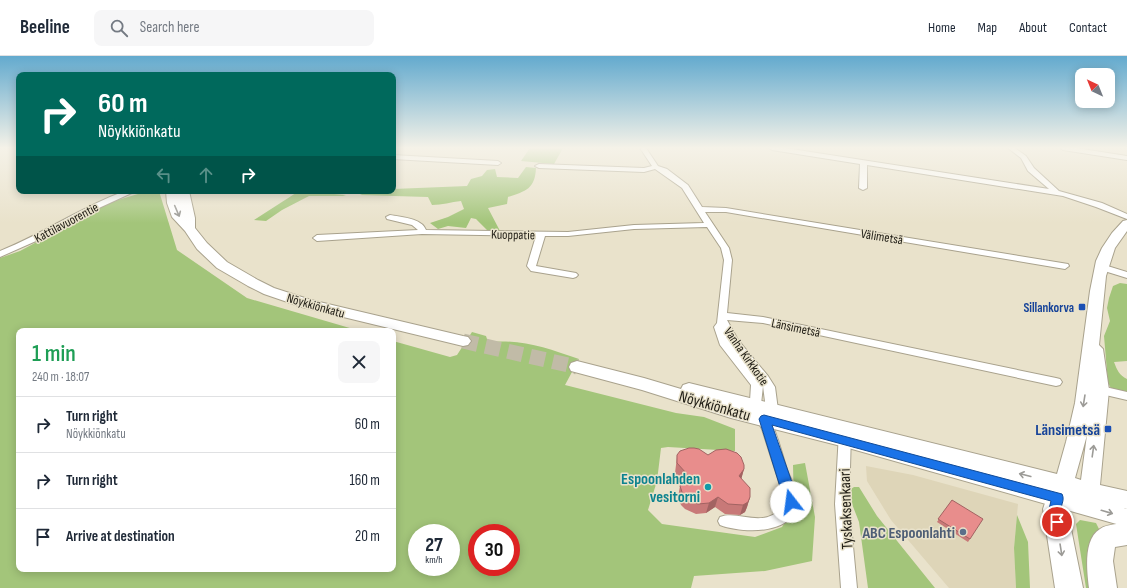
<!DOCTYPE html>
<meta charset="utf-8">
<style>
body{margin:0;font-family:"Sofia Sans Condensed",sans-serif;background:#f6f6f7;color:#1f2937;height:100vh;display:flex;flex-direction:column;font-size:15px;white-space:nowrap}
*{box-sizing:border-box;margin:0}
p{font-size:13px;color:#747a83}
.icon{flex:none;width:22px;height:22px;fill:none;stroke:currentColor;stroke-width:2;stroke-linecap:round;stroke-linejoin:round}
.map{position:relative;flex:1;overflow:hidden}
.side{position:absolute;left:16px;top:272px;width:380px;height:244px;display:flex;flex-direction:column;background:#fff;border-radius:8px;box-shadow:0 2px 10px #0003}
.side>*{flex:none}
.banner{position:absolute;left:16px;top:16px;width:380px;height:122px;border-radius:8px;box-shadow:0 2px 10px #0003;background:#00695c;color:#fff;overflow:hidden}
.needle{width:26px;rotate:317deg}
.tools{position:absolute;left:1075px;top:12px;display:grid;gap:8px}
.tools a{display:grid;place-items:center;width:40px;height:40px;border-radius:8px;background:#fff;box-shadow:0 2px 10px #0003;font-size:20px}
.speed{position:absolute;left:408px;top:468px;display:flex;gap:8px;font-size:20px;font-weight:700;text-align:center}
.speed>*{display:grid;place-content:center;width:52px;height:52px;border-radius:50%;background:#fff;box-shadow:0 2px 10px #0003;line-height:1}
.speed small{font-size:10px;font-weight:400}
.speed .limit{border:6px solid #d22;background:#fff;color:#111}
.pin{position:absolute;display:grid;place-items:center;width:34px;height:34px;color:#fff;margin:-17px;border:2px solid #fff;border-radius:50%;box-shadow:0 1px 4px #0007}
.me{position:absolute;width:44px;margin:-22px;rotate:345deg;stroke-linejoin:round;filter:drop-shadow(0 0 3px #0008)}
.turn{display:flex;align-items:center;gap:14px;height:84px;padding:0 16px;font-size:18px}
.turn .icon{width:52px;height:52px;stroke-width:2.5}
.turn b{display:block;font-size:28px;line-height:34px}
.lanes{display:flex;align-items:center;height:38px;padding:0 16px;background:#0003;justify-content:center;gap:20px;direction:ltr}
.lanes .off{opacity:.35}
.round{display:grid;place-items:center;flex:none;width:42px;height:42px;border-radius:8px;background:#f6f6f7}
.summary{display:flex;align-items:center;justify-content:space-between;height:68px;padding:0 16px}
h1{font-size:24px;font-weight:600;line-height:30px;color:#1e9e55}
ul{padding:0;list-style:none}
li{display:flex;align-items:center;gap:12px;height:56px;padding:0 16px;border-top:1px solid #e0e1e3}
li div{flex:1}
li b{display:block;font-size:15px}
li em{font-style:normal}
header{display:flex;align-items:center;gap:24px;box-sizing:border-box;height:56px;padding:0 20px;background:#fff;border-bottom:1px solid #e0e1e3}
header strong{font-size:19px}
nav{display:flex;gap:22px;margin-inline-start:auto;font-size:14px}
.search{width:280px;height:36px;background:#f6f6f7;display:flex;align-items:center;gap:10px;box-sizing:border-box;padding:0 14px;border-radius:8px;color:#747a83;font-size:15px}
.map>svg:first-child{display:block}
.built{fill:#ded5b8}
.green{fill:#a3c57a;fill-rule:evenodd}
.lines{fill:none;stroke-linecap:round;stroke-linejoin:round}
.primary-tunnel{stroke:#c1bba7;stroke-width:15;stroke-dasharray:15 8;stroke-linecap:butt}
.minor-casing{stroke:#a9a28d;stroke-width:2}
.primary-casing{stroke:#a9a28d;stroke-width:2}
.motorway-casing{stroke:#a9a28d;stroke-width:2}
.minor{fill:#fff;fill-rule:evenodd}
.primary{fill:#fff;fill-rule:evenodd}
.motorway{fill:#fff;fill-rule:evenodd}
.wall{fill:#c87978}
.shaded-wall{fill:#a26362}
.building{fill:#e88d8c;stroke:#a26362}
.oneway{stroke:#9c9b97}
.route{fill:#1a73e8;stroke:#114b97}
.transit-dot{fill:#1a4fb4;stroke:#e9e2cb;stroke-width:1.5}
.culture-dot{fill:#0f9aa8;stroke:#e9e2cb;stroke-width:1.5}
.service-dot{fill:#5c6f8a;stroke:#e9e2cb;stroke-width:1.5}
.labels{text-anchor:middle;stroke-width:3;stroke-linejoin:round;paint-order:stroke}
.street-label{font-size:13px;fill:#232018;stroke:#e9e2cb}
.transit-label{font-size:13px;font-weight:bold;fill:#164399;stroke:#e9e2cb;text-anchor:end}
.near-street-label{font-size:16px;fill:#232018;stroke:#e9e2cb}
.near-transit-label{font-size:16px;font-weight:bold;fill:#164399;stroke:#e9e2cb;text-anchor:end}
.near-culture-label{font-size:16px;font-weight:bold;fill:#0d838f;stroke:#e9e2cb;text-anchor:end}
.near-service-label{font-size:16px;font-weight:bold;fill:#4e5e75;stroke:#e9e2cb;text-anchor:end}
</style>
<header>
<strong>Beeline</strong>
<div class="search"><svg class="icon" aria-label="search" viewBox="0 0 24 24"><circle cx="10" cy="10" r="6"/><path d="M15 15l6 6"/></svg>Search here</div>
<nav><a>Home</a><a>Map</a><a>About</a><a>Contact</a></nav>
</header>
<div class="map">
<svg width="1127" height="532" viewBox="0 0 1127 532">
<rect width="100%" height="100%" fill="#e9e2cb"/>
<path class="built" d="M866 410 913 419 1018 448 1014 492 1016 532H949L891 464 867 425Z"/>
<path class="green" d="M530 92H563L554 108 521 105Z
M526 111 536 112C535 133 526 135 508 141L507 148 488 152 500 175H488L476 163 471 162 466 172 448 170 438 173 430 167 448 161 464 153 461 145C451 146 442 149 432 149L428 141 360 139 368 135H393V133L467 130 471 123 482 120 487 114 495 113 497 121 518 122Z
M148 135H159L177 194 247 242 360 275H19V513H393V285L450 301 457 299 472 276 486 280 488 286C523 283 546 292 579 303L565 329 676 357 704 361 735 373V395L668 391 661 392 657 425 648 454 662 468 755 481 782 471 794 452 793 409 805 407 815 461 812 505 765 515 694 520 691 532H0V202L20 195 111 146ZM417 477H451V511H417ZM477 477H511V511H477Z
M299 135 346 139 343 140H309L282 154 266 165 254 164Z
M1120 227 1127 228V305L1114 306C1117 314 1119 319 1127 323V338L1112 334 1108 327 1104 280 1110 265 1107 252 1109 242 1113 230Z
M854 431H859L877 460 935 532H868L859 466 852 448 851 433Z
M1017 459 1028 486 1030 532H1016L1014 492Z
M1080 464 1096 467 1100 475 1094 478 1092 483 1095 532H1086L1076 468Z"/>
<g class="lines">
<path class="primary-tunnel" d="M463 285 577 311"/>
<g class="minor-casing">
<path id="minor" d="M640 92H646L658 110 667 113 688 129 702 151 726 152 1068 208 1069 210 1065 213 726 156H705L729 192 732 204 727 257 763 261 1056 322 1060 323 1062 326 1060 329 1056 330 763 267 727 264 738 284 768 320 775 331 778 354 772 362 769 363C778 378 781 396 787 413 790 423 798 434 798 445 795 479 744 478 720 469L718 465 720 461C739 454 762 473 782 452L784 442 762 373 751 352 750 345 751 329 720 289 714 271 717 267 724 204 721 192 707 171 634 173 568 180H545L536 210 576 217 578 219 576 221 573 222 531 215 527 210 536 180 422 178 317 185 313 182 317 179 418 174 412 169 387 163 386 161 390 159C400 161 422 162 426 174L568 176 634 169 704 167 682 132 655 113 644 116 539 112 535 110 539 108 644 112 652 110ZM763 330 766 353 764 355 761 348Z
M769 92H785L1049 133 1028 115 1021 102 1008 92H1015L1026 100 1034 112 1059 135 1102 147 1127 158V163L1096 151 1063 140 867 109V132L863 134 859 132 860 108 772 94Z
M1060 92H1076L1127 100V104L1063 94Z
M393 99 498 105 501 107 498 109 393 103Z
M125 135H136L101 151 36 185 0 201V195C43 178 81 151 125 135Z
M1101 208 1127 216V222L1098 213 1097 211 1098 209Z
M1101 330 1127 336V344L1097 337 1095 334 1097 331Z
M845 372 849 374 851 377 849 448 857 532H841L835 448 839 377 841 374Z"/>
</g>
<g class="primary-casing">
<path id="primary" d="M166 135H189L195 162V172L207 187 227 206 258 224 274 232 311 244 463 280 468 281 471 285 468 289 463 290 302 251 264 238 248 230 217 212 197 193 185 175 172 161 167 147Z
M1127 164V175L1115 192 1106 220 1099 289 1103 293 1109 334 1100 429 1127 435V453L1114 449 1127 453V471L845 391 731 362 642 334 571 315 569 311 571 307 577 305 644 322 681 333 683 329 689 327 1057 418 1066 386 1075 347 1090 235 1096 205 1102 192 1112 177 1123 165ZM1087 379 1081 424 1075 422Z"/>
</g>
<g class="motorway-casing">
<path id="motorway" d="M1058 432 1067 435 1070 442 1067 453 1083 532H1055L1043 453 1049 435Z
M1127 467V489L1115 491 1113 505 1117 532H1089C1087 516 1083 483 1100 473 1107 468 1118 468 1127 467Z"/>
</g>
<use href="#minor" class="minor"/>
<use href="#primary" class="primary"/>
<use href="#motorway" class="motorway"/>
</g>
<path class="wall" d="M677 399H708L744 413 741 423 750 441 747 451 745 456 740 459 725 458 715 451 706 457 696 458 685 453 681 449 678 441 680 430 682 426 675 417 676 409Z
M952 444 970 483 968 486 937 466Z"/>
<path class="shaded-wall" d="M744 413 741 424 739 420Z
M718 441 715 451 706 457 709 447Z
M750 441 747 451 745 456 740 459 743 449Z"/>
<path class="building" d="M689 392H694L699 393 708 399 716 394 726 393 737 397 741 401 744 409V413L739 420 750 432V441L748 446 743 449 728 448 718 441 709 447 698 448 687 443 683 439 680 430 687 418 677 407V399L680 395Z
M952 444 983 463 970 483 938 463Z"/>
<defs><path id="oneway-shaft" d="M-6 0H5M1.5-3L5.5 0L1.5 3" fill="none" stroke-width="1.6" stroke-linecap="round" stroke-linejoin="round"/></defs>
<g class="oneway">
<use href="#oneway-shaft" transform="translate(177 155) rotate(67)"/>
<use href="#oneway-shaft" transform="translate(1084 345) rotate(99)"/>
<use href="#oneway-shaft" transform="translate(1093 395) rotate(-82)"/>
<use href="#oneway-shaft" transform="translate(1025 419) rotate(-166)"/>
<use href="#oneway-shaft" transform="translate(1107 456) rotate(16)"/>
<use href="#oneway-shaft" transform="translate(1061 494) rotate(81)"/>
</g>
<linearGradient id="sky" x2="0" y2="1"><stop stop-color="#63aace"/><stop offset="0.55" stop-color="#f5f2e8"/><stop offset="1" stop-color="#f5f2e8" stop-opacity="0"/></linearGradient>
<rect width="1127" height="167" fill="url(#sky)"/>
<path class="route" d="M764 359 1062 438C1065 444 1061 448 1061 454 1061 460 1064 464 1061 470L1057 472 1053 470 1049 453 1051 445 772 369 795 435 797 446 795 450 791 451 786 450 759 363 761 360Z"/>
<g class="transit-dot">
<rect x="1078" y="247" width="8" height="8" rx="2"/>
<rect x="1104" y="369" width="8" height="8" rx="2"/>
</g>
<circle class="culture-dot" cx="708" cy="431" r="4"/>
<circle class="service-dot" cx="963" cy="476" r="4"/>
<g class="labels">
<g class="street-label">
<text transform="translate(66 166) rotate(-28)" y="5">Kattilavuorentie</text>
<text transform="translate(513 178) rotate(1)" y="5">Kuoppatie</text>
<text transform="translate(882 180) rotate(9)" y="5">Välimetsä</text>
<text transform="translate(316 249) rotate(16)" y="5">Nöykkiönkatu</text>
<text transform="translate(796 271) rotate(12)" y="5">Länsimetsä</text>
<text transform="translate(747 300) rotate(55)" y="5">Vanha Kirkkotie</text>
</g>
<g class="transit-label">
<text x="1074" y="256">Sillankorva</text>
</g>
<g class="near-street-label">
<text transform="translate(715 349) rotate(16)" y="6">Nöykkiönkatu</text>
<text transform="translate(845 453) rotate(-92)" y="6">Tyskaksenkaari</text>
</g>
<g class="near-transit-label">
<text x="1100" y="379">Länsimetsä</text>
</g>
<g class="near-culture-label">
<text x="700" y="428">Espoonlahden<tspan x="700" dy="18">vesitorni</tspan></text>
</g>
<g class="near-service-label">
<text x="955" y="482">ABC Espoonlahti</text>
</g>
</g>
</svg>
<div class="tools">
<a><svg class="needle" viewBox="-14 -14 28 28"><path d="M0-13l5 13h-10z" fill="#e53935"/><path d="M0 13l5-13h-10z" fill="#747a83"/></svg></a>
</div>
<div class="speed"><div>27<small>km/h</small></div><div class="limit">30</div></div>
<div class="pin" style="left:1057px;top:466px;background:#d93025"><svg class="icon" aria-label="arrive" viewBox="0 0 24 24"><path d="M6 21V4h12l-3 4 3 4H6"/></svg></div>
<svg class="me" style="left:791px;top:446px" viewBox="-20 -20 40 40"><circle r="19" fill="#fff"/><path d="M0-13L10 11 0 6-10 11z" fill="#1a73e8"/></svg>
<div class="banner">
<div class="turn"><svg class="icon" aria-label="right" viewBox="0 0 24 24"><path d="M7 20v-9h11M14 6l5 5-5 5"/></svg><div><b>60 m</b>Nöykkiönkatu</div></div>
<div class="lanes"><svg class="icon off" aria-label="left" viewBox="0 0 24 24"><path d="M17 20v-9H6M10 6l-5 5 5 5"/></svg><svg class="icon off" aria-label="ahead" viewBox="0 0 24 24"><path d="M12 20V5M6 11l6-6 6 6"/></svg><svg class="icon" aria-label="right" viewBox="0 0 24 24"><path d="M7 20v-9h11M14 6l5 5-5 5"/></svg></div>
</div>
<section class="side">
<div class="summary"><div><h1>1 min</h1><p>240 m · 18:07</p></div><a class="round"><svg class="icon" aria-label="close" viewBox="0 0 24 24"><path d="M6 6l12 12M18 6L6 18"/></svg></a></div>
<ul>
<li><svg class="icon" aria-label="right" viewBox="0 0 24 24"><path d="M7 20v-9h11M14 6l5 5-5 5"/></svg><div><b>Turn right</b><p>Nöykkiönkatu</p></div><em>60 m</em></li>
<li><svg class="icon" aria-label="right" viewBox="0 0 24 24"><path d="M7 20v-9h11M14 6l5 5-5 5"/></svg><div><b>Turn right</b></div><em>160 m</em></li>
<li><svg class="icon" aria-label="arrive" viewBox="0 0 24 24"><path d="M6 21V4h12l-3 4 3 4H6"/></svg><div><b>Arrive at destination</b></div><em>20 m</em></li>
</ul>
</section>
</div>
